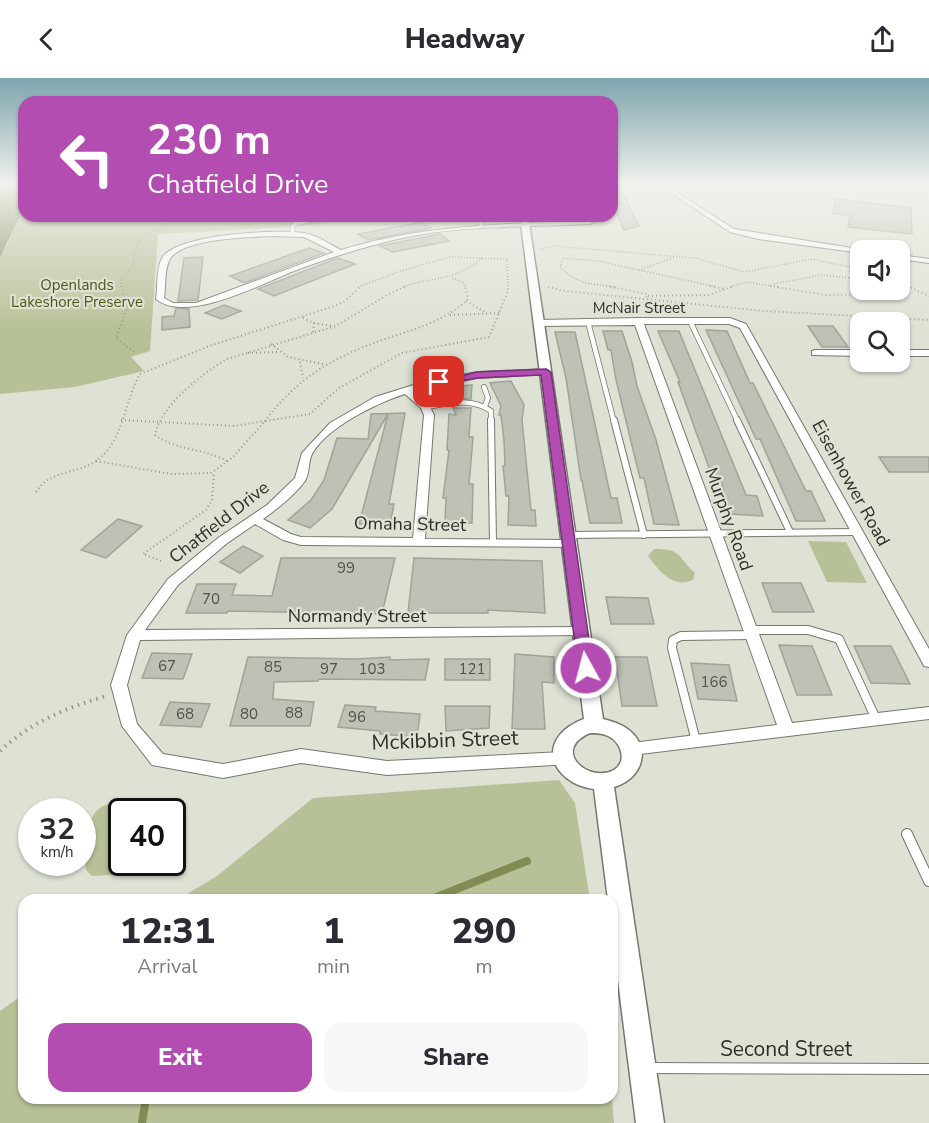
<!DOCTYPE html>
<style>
body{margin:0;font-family:"Nunito Sans",sans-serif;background:#f7f7f7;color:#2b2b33;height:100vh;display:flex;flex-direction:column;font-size:22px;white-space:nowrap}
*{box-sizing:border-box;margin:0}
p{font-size:20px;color:#7c7c81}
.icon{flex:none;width:33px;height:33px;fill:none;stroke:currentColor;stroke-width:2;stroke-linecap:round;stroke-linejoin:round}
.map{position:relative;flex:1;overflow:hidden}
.side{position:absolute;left:18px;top:816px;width:600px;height:210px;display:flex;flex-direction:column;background:#fff;border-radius:18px;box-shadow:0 2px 4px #0004}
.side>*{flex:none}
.guide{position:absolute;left:18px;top:18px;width:600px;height:126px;border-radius:18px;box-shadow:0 2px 4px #0004;background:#b34db1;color:#fff;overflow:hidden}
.buttons{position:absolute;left:850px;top:162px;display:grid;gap:12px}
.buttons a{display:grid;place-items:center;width:60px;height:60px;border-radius:12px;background:#fff;box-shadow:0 2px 4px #0004;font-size:30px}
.speed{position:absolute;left:18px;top:720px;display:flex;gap:12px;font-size:30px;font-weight:700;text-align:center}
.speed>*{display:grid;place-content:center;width:78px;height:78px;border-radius:50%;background:#fff;box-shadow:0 2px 4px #0004;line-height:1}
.speed small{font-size:15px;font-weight:400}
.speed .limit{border:3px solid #111;border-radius:9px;background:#fff;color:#111}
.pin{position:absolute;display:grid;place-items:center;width:51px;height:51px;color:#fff;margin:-26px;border-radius:12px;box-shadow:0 3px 9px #0006}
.me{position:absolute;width:66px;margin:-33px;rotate:353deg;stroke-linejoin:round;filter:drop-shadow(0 0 4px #0008)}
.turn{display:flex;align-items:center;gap:21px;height:126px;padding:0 30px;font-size:27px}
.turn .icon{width:78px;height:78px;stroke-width:2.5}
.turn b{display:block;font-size:42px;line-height:51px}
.eta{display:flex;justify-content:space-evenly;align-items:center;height:102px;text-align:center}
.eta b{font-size:36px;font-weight:800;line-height:42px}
.cta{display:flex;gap:12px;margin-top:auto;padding:12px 30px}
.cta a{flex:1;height:69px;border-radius:18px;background:#b34db1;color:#fff;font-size:24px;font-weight:800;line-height:69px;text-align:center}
.cta a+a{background:#f7f7f7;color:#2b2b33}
header{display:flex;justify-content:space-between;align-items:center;height:78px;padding:0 30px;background:#fff;font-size:27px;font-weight:800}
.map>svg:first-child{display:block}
.green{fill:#b7c197}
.water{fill:#808c54}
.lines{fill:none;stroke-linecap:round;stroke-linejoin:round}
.stream{stroke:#808c54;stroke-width:8}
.building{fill:#bec1b5;stroke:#a0a397;stroke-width:1.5}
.service-far4-casing{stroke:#75786d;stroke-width:5}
.service-far3-casing{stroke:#75786d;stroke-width:6}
.service-far2-casing{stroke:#75786d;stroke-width:8}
.service-far1-casing{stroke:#75786d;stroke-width:10}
.service-casing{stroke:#75786d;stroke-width:12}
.minor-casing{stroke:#75786d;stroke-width:2}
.tertiary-casing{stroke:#75786d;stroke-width:3}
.path-far2{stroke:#94988e;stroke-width:1.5;stroke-dasharray:1 2;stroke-linecap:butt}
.path-far1{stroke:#94988e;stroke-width:2;stroke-dasharray:1 3;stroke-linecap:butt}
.path{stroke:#94988e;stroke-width:4;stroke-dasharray:1.5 5;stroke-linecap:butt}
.service-far4{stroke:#fff;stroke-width:4}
.service-far3{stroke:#fff;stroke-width:4.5}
.service-far2{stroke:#fff;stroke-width:6}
.service-far1{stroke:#fff;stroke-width:8}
.service{stroke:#fff;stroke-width:10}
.minor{fill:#fff;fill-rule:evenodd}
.tertiary{fill:#fff;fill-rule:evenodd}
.route{fill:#b34db1;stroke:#743273;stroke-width:1.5}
.labels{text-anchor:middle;stroke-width:4.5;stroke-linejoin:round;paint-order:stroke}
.far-park-label{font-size:15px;fill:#4d5818;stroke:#dee2d5}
.far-street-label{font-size:15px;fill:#2d2f2a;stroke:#dee2d5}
.number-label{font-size:15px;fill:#51544d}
.street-label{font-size:18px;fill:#2d2f2a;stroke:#dee2d5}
.near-street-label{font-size:21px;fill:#2d2f2a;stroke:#dee2d5}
</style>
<header><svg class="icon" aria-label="back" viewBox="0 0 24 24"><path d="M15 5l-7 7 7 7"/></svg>Headway<svg class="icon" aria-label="share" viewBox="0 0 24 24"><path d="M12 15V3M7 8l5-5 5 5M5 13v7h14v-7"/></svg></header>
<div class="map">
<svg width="929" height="1045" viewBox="0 0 929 1045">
<rect width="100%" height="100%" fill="#dee2d5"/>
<path class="green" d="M22 130H24V138H368L304 148 158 156 150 273 131 279 144 293 75 309 0 316V175L8 165Z
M808 463 846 464 867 505 827 504Z
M654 471C683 471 677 479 695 495L693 502C673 511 659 493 648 478Z
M559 702 575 725 590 822H186L189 820 187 816 217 798 313 720Z
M115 725 122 727 125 733 122 734 121 746 114 752 121 765 122 784 153 785C143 800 134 798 118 797 109 796 100 798 92 798L86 792 83 761C95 744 87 729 115 725Z
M24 916V1020H612L614 1045H0V933Z"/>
<path class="water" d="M0 106H24V130L0 179Z"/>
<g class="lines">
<path class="stream" d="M429 822 527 783
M142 1045 146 1020"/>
</g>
<path class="building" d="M612 106H618L639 148 624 152 612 123Z
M836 121 911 130 912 156 848 149 850 137 833 136Z
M422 144 431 150 368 162 358 156Z
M440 156 449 163 393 174 379 168Z
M309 170 324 175 244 205 230 198Z
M203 179 198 222 178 223 184 180Z
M338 180 355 186 274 218 258 211Z
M224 227 241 233 222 241 205 235Z
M176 230 189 231 190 249 162 252V239L174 238Z
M808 248H833L848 269H822Z
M706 252 727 253 750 305H753L806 413H811L825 443H796L760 361H756Z
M603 253H622L632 284 637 308 656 362 679 447 654 446 644 400H640L616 302 611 272H608Z
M658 253H679L746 417 757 418 763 438 730 436 720 399 712 398 678 304H680Z
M555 254H575L611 420H617L622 445H590L582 402H581L566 300Z
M511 303 524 327 522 342 531 432H535L536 448 508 447 509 418H506L503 388H505L504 363 501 337H499L501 328 490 305Z
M472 307 471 321H450L446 309Z
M453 330H471L469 359H473L472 372 469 406H473L472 445H445L446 420H443L449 372H447L449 336 456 337Z
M405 335 389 426H394L390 447 359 446 388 336 332 431 310 450 288 442 311 422 324 402 337 360 368 361 371 336Z
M879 379H929V394H889Z
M118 441 142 448 106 480 81 472Z
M243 468 263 478 240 495 220 484Z
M281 480H395L382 536 228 533 227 535H186L197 506H236L232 517 272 518Z
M414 480 542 483 545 535 488 532V535H408Z
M762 505H801L814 534H773Z
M606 519 648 520 654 546H611Z
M779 567 812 568 832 617H797Z
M854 568H891L910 606 871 605Z
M152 575 192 576 183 601 142 600Z
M515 576 554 579V605L542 604 545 651H512Z
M248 579 356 581 390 579V582L429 581 425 602 319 601 318 603 274 604 273 621 314 624 310 648H230Z
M615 579H647L657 628H622Z
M445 581H490V602H445Z
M691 585 729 587 737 623 698 621Z
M170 624 210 626 201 649 160 647Z
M345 627 376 629 375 633 420 636 417 659 380 656V653L338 649Z
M445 628H490L489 650 446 653Z"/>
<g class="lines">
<g class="service-far4-casing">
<path id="service-far4" d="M481 138V147
M292 156 293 148 297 145 327 138"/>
</g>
<g class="service-far3-casing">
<path id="service-far3" d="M690 243 738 344
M588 244 614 344
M484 309 488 320 485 328
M425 329C447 326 471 319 491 333V344"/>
</g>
<g class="service-far2-casing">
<path id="service-far2" d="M491 342 493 465
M614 342 644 457
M737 342 790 454
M569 457 857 454"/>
</g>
<g class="service-far1-casing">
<path id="service-far1" d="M751 552H808L839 561 876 641
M696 663 672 570 673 562 681 558 752 557"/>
</g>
<g class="service-casing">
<path id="service" d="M907 756 929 803
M647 990 929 991"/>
</g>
<g class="minor-casing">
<path id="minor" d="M658 106H664L734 151 864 172H861V175L758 161 730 154Z
M597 138H605L590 146C531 149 470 147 412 158 371 166 332 179 294 193 261 206 186 246 156 221 158 209 156 191 162 180 176 156 278 151 304 155 317 157 329 166 341 172 424 146 503 147 589 142ZM274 158 304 159 334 174 196 225H173L164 220C166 208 164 194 169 183 178 160 252 159 274 158Z
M900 177 929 181V185L900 181Z
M638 240H730L746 246 929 571V589L924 588 922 584 740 250 729 246H644L792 645 929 629V641L632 677 626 676 624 671 626 666 632 665 777 647 635 247 539 248 535 245 539 242Z
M815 272H861V278L812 277V273Z
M900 272H929V278H900Z
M546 291 551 294 549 296 477 300 414 313 429 327 434 337 425 461 569 462 575 466 573 469 301 467 283 462 255 446 226 466 178 507 145 552 581 549 588 554 586 557 140 562 127 607 137 646 163 676 223 686 301 671 387 683 563 674 569 676 571 681 569 686 387 697 301 685 223 700 152 687 122 648 111 607 127 557 168 501 218 460 267 427 295 400 302 375 330 345 375 319 420 305 477 294ZM405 316 421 330 424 337 413 460 301 459 291 456 263 441C277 431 295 417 305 403 310 395 308 384 312 376 327 349 377 325 405 316Z"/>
</g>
<g class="tertiary-casing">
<path id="tertiary" d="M520 138H528L603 641C610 643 619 645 626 650 653 668 643 701 614 709L664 1045H636L612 855V822H608L594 711C550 705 534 660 584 641ZM590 655C596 655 602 655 608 658 621 664 628 683 614 692 589 706 550 672 590 655Z"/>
</g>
<path class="path-far2" d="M542 171 553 168 695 180 745 194 811 181 861 191
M639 192 675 179
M452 200 464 205 465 209
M900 205 910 209
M774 206 821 197 861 201
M122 209 121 201 132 189 138 165 143 159 180 138
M358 209 398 194 449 179 507 181 508 209
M403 209C431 199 459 202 482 180
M616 209C592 206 578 207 560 189L563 180 598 183 717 209
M730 209 746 204 779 209"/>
<path class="path-far1" d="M122 208 127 230 116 260 134 274
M606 208 647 216 646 221
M710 208 724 211
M770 208 826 217 883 216V212
M907 208 929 218
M548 209 565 213 764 233 929 242
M648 218 708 217 734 208
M466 223 485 234
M450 237 499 235
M303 240 314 245 313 255
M314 245 333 248
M271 266 288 279 323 286
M248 275 277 274
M300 284 303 300
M121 342 235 348 265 343C298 299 334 279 385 261 415 251 445 243 468 221L465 208
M96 383 171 396 211 395 232 380 265 343 310 336 339 310 402 275 489 259 508 213V208
M227 383C204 370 177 373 155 357 161 327 202 296 227 281L336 248 389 216 407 208
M36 414C51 390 81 397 100 380 124 359 125 322 140 296L212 267 335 228 345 223 361 208
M161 483 143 476 206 432 212 422 214 394"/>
<path class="path" d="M0 673C31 644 66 630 106 618"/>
<use href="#service-far4" class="service-far4"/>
<use href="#service-far3" class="service-far3"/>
<use href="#service-far2" class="service-far2"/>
<use href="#service-far1" class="service-far1"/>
<use href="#service" class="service"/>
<use href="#minor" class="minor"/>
<use href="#tertiary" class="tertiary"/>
</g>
<linearGradient id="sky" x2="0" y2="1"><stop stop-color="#7ea4ad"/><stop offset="0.42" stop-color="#f0f2ec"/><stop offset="1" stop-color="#f0f2ec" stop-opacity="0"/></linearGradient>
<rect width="929" height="252" fill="url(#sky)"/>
<path class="route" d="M546 291 551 294 593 590 591 594H580L578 590 541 297 477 300 439 307 434 304 477 294Z"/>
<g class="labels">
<g class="far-park-label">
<text x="77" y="212">Openlands<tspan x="77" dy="17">Lakeshore Preserve</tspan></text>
</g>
<g class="far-street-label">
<text x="639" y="235">McNair Street</text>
</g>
<g class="number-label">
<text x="346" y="495">99</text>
<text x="211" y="526">70</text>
<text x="167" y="593">67</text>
<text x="273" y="594">85</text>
<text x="329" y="596">97</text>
<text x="372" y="596">103</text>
<text x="472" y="596">121</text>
<text x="714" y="609">166</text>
<text x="294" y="640">88</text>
<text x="185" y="641">68</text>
<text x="249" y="641">80</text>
<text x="357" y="644">96</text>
</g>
<g class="street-label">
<text transform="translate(851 405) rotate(61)" y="6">Eisenhower Road</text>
<text transform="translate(729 441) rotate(70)" y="6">Murphy Road</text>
<text transform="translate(219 444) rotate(-38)" y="6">Chatfield Drive</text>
<text transform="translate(410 446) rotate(1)" y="6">Omaha Street</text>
<text x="357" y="544">Normandy Street</text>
</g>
<g class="near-street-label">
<text transform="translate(445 662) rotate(-2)" y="7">Mckibbin Street</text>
<text x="786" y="978">Second Street</text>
</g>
</g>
</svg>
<div class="buttons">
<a><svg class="icon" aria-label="sound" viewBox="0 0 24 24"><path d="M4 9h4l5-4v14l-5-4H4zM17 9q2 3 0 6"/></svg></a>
<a><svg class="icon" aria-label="search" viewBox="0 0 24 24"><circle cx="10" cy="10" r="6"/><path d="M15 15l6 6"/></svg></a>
</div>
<div class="speed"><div>32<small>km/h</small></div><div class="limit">40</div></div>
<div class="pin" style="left:439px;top:304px;background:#d93025"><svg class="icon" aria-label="arrive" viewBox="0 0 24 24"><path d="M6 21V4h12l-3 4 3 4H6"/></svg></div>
<svg class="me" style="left:586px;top:590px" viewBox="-20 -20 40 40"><circle r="17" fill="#b34db1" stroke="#fff" stroke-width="3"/><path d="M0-11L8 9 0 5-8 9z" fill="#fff"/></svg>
<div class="guide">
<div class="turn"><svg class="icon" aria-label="left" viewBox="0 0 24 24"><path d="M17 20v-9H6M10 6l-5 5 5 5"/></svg><div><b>230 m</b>Chatfield Drive</div></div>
</div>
<section class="side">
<div class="eta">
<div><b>12:31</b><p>Arrival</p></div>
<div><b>1</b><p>min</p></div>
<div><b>290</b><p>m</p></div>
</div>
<div class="cta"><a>Exit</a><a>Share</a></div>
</section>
</div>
